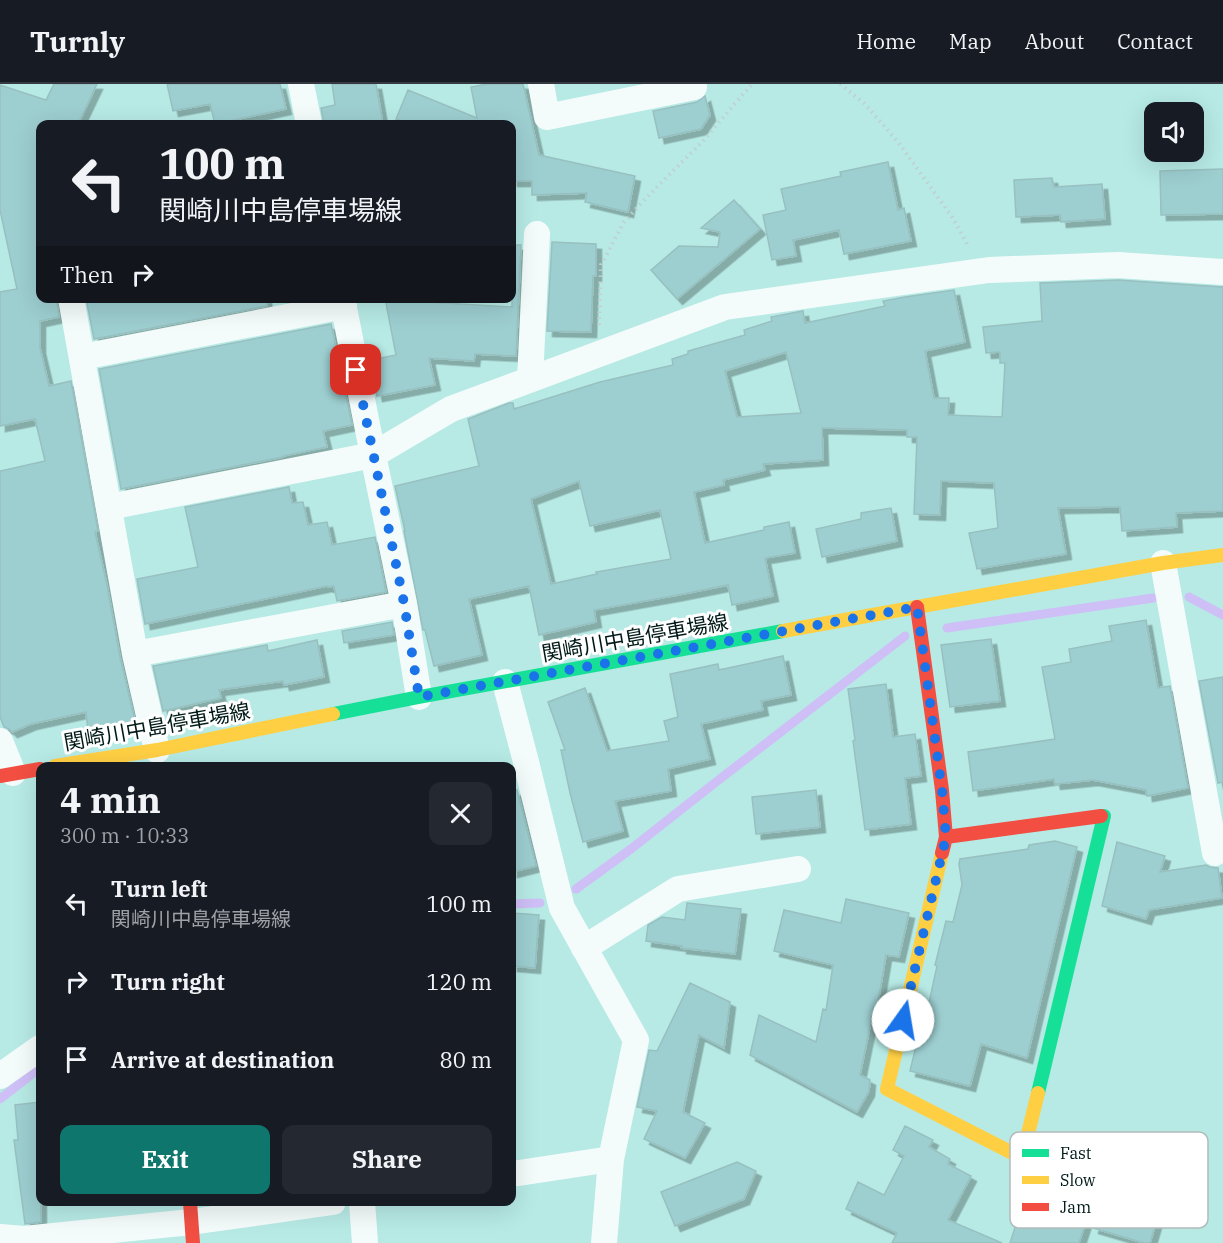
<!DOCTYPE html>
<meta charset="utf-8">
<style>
body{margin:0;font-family:"IBM Plex Serif","Noto Sans JP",serif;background:#242831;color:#f1f3f6;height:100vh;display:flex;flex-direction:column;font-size:22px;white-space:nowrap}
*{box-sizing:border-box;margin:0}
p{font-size:20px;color:#9ea1a6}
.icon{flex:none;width:33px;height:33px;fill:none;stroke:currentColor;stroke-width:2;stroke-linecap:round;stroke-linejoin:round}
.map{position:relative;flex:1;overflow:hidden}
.side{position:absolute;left:36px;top:678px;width:480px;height:444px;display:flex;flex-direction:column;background:#171b24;border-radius:12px;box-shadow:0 6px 24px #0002}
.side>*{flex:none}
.hud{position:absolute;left:36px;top:36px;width:480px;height:183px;border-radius:12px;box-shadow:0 6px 24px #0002;background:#171b24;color:#f1f3f6;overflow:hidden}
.controls{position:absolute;left:1144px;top:18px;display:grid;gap:12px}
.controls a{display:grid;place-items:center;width:60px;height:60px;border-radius:12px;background:#171b24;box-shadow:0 6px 24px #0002;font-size:30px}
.pin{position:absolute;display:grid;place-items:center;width:51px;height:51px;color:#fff;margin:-26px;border-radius:12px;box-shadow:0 3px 9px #0006}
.me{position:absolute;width:66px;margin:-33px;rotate:13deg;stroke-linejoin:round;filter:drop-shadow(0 0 4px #0008)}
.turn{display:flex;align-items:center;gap:21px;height:126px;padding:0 24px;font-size:27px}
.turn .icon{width:78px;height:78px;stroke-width:2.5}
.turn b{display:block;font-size:42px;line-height:51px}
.then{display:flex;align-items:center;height:57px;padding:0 24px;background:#0003;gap:12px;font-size:22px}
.round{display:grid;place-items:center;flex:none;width:63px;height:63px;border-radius:12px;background:#242831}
.headline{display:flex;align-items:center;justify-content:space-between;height:102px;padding:0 24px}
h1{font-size:36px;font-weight:700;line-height:45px}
.button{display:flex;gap:12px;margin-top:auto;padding:12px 24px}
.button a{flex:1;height:69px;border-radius:12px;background:#0f766e;color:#fff;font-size:24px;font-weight:700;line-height:69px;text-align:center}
.button a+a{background:#242831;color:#f1f3f6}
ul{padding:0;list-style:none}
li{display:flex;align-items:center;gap:18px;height:78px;padding:0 24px}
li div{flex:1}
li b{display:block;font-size:22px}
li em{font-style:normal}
header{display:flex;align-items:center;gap:36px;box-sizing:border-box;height:84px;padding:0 30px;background:#171b24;border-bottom:2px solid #363941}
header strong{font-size:28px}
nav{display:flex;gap:33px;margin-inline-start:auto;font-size:21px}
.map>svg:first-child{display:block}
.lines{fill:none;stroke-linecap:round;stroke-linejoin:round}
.stream{stroke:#cebff6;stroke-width:9}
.building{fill:#9dced0;stroke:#98c0c1;stroke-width:1.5;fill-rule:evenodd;filter:url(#shadow)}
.path{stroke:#c0cfce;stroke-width:4;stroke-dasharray:1.5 4.5;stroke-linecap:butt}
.street{stroke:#f4fcfb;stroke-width:26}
.fast{stroke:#16e098;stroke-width:14}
.slow{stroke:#ffcf43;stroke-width:14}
.jam{stroke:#f24e42;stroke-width:14}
.route{stroke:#1a73e8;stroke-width:10;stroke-dasharray:0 18}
.labels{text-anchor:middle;stroke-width:6;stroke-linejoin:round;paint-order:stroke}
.street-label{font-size:21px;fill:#001a18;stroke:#fff}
.key{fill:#fff;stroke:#b2baba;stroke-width:1.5}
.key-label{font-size:16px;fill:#001a18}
</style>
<header>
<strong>Turnly</strong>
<nav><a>Home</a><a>Map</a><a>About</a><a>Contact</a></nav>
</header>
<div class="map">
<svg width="1223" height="1159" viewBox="0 0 1223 1159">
<defs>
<filter id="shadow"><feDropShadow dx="5.5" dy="5.5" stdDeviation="0" flood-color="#0004"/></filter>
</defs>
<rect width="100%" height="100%" fill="#b7eae5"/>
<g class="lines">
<path class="stream" d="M1189 513 1223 531
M947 544 1153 514
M576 805 631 765 716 698 905 552
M512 820 540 819
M0 1015 40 984"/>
</g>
<path class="building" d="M54 0H97L78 40H40V214H56L59 233 40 237V264L49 302 71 297 98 447 95 448 107 501 120 573 136 641 88 647 86 628 31 640 12 648 9 645 4 643 0 633V387L45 377 35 335 0 342V208L17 205 0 126V1L46 16Z
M167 0H280L286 25 215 40 210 20 173 27Z
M332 0H376L383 40H324L321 24 335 21Z
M487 0H523L539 71 635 92 628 128 585 118 587 109 532 111V97H512V40H410L396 35 408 6 477 34 471 3Z
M705 12 710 31 701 45 659 54 653 27 697 18Z
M888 78 898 126 904 124 911 157 844 170 839 146 793 156 796 172 772 176 763 131 786 126 781 105 841 92 840 88Z
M1223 85V130L1161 131 1160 87Z
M1052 94 1054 103 1102 100 1105 135 1061 138 1060 131 1016 133 1014 96Z
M734 116 760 145 677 215 651 186 679 162 718 163 720 148 701 144Z
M552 158 596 160V192H593L591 248 547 247Z
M512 161H521L516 272 475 270 474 277 429 274 435 301 377 312 370 276 396 271 385 214H428V218L512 223Z
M1118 196 1223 203V427L1176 429 1177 443 1122 447 1120 423 1058 424 1066 470 977 485 969 449 998 444 994 399 941 397 940 431 914 430 917 353H907V346L822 344 823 376 763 380 765 386 723 396 724 401 694 408 705 459 764 446V443L789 438 795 469 765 474 773 512 732 521 728 501 678 511 594 526 596 538 539 551 529 502 469 515 482 571 434 582 425 546H423L404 447H405L395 402 479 382 468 335 509 319H513L514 325 600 298 673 281 672 275 688 270V267L745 251 744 246 772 237 771 233 803 227 805 239 885 222 883 217 905 213 954 206 965 258 925 267 934 314H949L948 331 1002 333 1005 279H1000V268L986 269 983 243 1042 237 1040 199ZM786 268 801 329 737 333 725 287ZM579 397 590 442 660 426 671 475 596 488 597 490 551 500 531 415Z
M86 214H266L267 222 94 255Z
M331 240 352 341 323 347 327 363 283 372V373L121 405 99 285Z
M289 403 292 419 303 418 308 441 327 438 332 461 375 453 386 508 337 517 334 502 328 503 327 502 145 540 137 495 198 483 185 423Z
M891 424 897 457 822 473 816 445 861 435V429Z
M1146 536 1158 604 1170 602 1188 704 1147 712 1146 706 1093 696 1055 700 1054 695 973 707 968 668 1055 655 1042 583 1071 578 1069 565 1112 557 1109 542Z
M392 538 394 551 344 559 342 547Z
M991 555 1000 617 950 623 941 561Z
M317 556 324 593 284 601 283 597 219 606 221 614 163 627 153 582 267 561 268 567Z
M783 572 791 611 761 617 763 626 701 640 710 675 668 685 671 707 615 717 623 747 583 758 570 709 561 666H565L548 618 585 604 607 667 669 657 664 637 678 633 670 590 718 580 719 586Z
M1223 593V698L1218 699 1199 597Z
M886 600 893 653 915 650 921 692 905 694 911 740 865 746 853 657 855 656 848 605Z
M517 706 536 782 512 788V707Z
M816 706 820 743 756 750 752 713Z
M1055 757 1077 763 1027 974 981 960 970 1002 910 987 920 945 923 946 937 882 935 881 946 837 953 838 962 801 959 780 960 775 1028 765 1029 761Z
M1117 758 1165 772 1160 788 1206 781 1210 783 1218 784 1222 814 1149 826 1146 835 1102 822Z
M846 815 909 829 899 873 886 871 877 924 874 923 860 991 870 996 869 1007 857 1028 750 971 759 931 816 958 823 925 826 926 833 881 774 867 784 826 841 839Z
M687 819 741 825 735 870 681 864 682 862 646 857 648 841 662 833 685 836Z
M512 829 539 831 535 884 512 882Z
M690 899 730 918 724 964 699 951 683 1028 705 1039 685 1074 644 1055 657 1027 637 1023 649 966 657 967Z
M40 1018 41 1138 25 1140 14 1056H18L15 1021Z
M905 1042 933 1056 929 1063 950 1075 948 1080 971 1092 948 1136 1002 1159H892L897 1149 846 1125 858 1098 884 1111 904 1072 893 1066Z
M737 1078 756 1087 744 1115 675 1142 661 1108Z
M1107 1096 1164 1112 1150 1159H1144L1093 1144Z
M1028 1103 1091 1122 1079 1159H1010Z"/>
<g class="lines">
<path class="path" d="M840 0 865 20 898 58 952 133 969 163
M599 241 601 181 624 138 645 115 702 58 752 0"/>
<path class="street" d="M301 0 309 40
M541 0 547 33 694 3 693 0
M71 214 135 570 157 666
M342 214 373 371 404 520 419 613
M82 273 344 222
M530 296 537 150
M109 423 373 371 451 325 725 223 989 186 1118 181 1223 188
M1163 479 1215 769
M135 570 404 520
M505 598 525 674 562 824 636 956 611 1075 604 1159
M0 657 13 689
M584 864 678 805 798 785
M0 992 40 964
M512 1090 611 1075
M362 1118 365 1159
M0 1153 24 1155 191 1138 333 1118"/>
<path class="fast" d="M333 630 419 613 783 547
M1038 1009 1104 732H1101"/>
<path class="slow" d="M783 547 1163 479 1223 471
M55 682 157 666 333 630
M942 769 887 1005 1022 1074 1038 1009"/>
<path class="jam" d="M917 523 942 706 946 753 942 769
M0 692 40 685
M946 753 1101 732
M190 1118 193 1159"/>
</g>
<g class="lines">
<path class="route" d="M356 286 404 519 419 613 917 523 942 706 946 753 903 936"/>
</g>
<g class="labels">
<g class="street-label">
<text transform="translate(635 554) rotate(-10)" y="7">関崎川中島停車場線</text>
<text transform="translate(157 643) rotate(-10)" y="7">関崎川中島停車場線</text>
</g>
</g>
<rect x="1010" y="1048" width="198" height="96" rx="9" class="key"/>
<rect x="1022" y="1065" width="27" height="8" fill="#16e098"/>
<rect x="1022" y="1092" width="27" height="8" fill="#ffcf43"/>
<rect x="1022" y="1119" width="27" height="8" fill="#f24e42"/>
<g class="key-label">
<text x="1060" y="1075">Fast</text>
<text x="1060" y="1102">Slow</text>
<text x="1060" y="1129">Jam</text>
</g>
</svg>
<div class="controls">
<a><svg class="icon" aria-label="sound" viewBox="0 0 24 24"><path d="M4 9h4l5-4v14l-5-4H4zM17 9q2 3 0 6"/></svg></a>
</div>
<div class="pin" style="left:356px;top:286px;background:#d93025"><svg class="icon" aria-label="arrive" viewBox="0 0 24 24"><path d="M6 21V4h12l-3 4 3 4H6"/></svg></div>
<svg class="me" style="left:903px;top:936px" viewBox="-20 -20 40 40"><circle r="19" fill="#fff"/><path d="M0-13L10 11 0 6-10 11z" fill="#1a73e8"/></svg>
<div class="hud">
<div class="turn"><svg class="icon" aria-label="left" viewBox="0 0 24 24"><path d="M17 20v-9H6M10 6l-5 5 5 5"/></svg><div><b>100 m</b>関崎川中島停車場線</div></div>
<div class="then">Then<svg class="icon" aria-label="right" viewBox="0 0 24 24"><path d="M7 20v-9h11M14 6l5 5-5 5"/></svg></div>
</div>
<section class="side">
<div class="headline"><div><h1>4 min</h1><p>300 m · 10:33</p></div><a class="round"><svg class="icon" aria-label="close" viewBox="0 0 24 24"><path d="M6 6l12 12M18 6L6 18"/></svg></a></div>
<ul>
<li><svg class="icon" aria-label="left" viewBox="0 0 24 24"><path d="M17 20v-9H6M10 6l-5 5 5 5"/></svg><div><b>Turn left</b><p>関崎川中島停車場線</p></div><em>100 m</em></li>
<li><svg class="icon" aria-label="right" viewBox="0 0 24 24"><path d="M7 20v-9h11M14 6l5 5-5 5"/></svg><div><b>Turn right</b></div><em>120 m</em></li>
<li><svg class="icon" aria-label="arrive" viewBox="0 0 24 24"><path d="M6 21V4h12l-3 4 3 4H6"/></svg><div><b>Arrive at destination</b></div><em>80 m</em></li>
</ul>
<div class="button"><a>Exit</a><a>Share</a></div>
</section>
</div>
